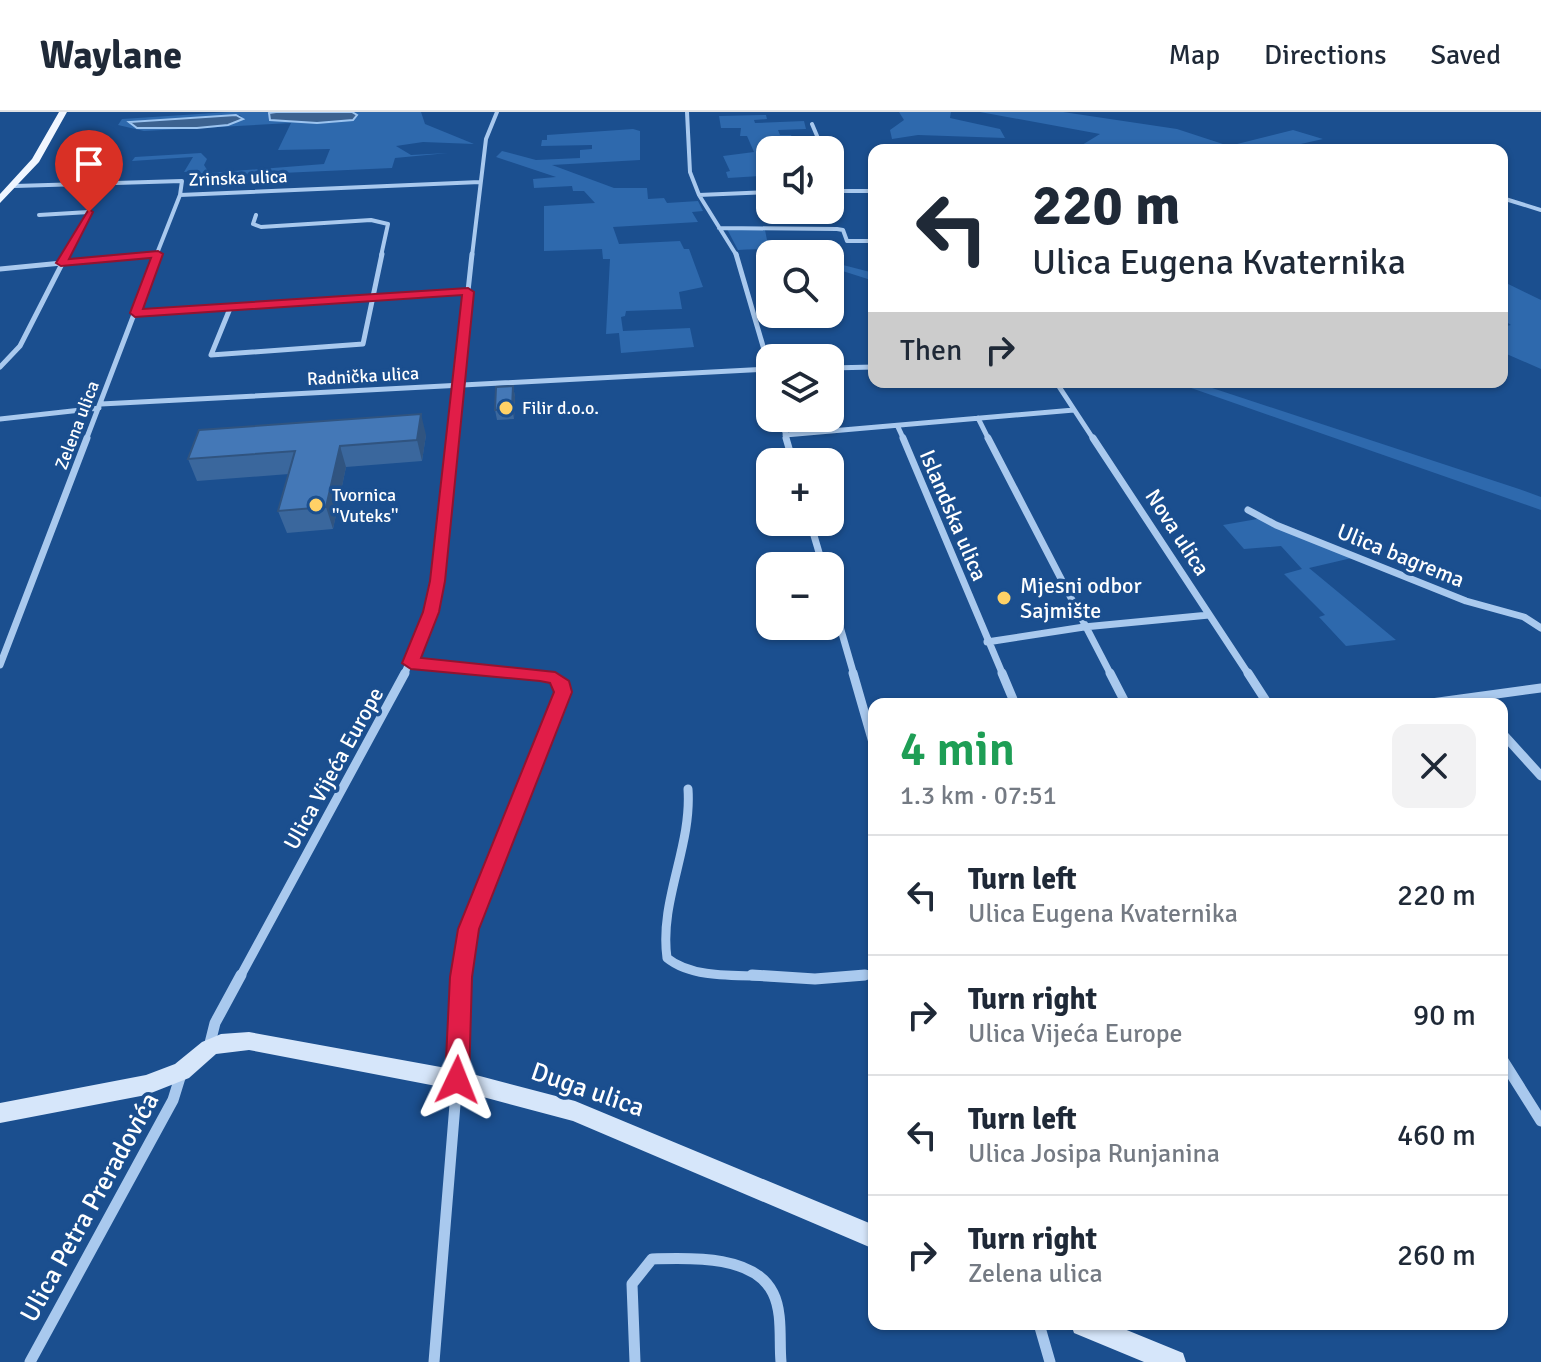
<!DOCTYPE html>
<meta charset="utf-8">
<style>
body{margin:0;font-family:Signika,sans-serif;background:#f2f2f3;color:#1f2937;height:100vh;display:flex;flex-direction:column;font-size:30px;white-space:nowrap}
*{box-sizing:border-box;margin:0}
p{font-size:26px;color:#747a83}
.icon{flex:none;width:44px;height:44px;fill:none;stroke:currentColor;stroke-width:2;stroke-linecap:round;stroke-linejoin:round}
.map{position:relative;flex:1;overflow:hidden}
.drawer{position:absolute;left:868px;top:586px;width:640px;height:632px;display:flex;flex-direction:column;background:#fff;border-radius:16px;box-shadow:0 2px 6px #0004}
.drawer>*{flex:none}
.top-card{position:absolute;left:868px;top:32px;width:640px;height:244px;border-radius:16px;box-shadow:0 2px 6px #0004;background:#fff;color:#1f2937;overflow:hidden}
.tools{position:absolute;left:756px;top:24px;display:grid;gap:16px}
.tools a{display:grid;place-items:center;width:88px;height:88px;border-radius:16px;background:#fff;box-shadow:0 2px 6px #0004;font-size:40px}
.pin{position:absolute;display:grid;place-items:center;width:68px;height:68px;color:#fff;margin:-82px -34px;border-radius:50% 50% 50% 0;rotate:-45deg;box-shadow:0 0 8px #0007}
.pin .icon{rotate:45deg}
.me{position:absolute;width:88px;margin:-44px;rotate:2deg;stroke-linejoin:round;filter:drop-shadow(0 0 6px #0008)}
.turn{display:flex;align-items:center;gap:28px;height:168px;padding:0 32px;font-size:36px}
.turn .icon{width:104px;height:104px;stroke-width:2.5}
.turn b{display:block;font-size:56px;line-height:68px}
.then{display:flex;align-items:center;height:76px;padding:0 32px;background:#0003;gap:16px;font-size:30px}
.round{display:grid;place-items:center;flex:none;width:84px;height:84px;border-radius:16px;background:#f2f2f3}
.overview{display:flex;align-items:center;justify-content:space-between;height:136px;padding:0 32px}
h1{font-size:48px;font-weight:600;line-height:60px;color:#1e9e55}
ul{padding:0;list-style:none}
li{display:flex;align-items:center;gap:24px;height:120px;padding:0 32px;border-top:2px solid #e0e1e3}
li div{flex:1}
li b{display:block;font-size:30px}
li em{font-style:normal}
header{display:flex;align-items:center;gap:48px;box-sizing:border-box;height:112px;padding:0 40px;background:#fff;border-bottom:2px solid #e0e1e3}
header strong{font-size:38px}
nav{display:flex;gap:44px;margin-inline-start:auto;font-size:28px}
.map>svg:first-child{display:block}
.green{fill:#2e69ad;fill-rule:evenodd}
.water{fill:#3c6290;stroke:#9cc4f0;stroke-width:2}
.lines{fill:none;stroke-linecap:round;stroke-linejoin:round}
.street-far4{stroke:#a9c9ee;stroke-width:4}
.street-far3{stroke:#a9c9ee;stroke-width:5}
.street-far2{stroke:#a9c9ee;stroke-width:7}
.street-far1{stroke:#a9c9ee;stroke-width:9}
.street{stroke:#a9c9ee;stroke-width:11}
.secondary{fill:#d6e6fa;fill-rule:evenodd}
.primary{fill:#f0f6ff;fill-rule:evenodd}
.wall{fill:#3a679d}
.shaded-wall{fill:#305480}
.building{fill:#4478b7;stroke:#305480;stroke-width:2}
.route{fill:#e11d48;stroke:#92132f;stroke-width:2}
.poi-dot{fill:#ffd166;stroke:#1b4f8f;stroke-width:3}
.labels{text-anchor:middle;stroke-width:7;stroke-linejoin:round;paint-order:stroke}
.far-street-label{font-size:18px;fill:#fff;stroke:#1b4f8f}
.far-poi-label{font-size:18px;fill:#fff;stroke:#1b4f8f;text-anchor:start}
.street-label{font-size:22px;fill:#fff;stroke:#1b4f8f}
.poi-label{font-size:22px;fill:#fff;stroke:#1b4f8f;text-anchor:start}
.near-street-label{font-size:26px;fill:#fff;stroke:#1b4f8f}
</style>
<header>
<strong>Waylane</strong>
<nav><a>Map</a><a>Directions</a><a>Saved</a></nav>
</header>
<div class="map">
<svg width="1541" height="1250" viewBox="0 0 1541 1250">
<rect width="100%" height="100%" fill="#1b4f8f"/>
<path class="green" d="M229 0H276L268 2 270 8 327 11 353 8 357 3 352 0H421L425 12 474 32 423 30 396 34 411 43 448 41 395 46 392 56 194 65 196 59 184 60 193 45 132 49 135 45 201 41 207 47 204 53 209 61 324 52 330 37 278 38 291 11 144 19 118 13 122 7ZM240 3 243 7C204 16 169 19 129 10Z
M899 0H951L950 6 1000 17 1005 26 918 23 892 27 890 18 904 8Z
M980 0H1063L1177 17 1229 34 1293 18 1323 27 1274 38H1082L1077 36 1100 22Z
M766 3 767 7 754 8 755 11 804 9 806 17 778 18 780 23H791L793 28 775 29 781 32 782 38H770V59L759 60 760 64 728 66 726 60 730 59 723 44 754 40 747 24H740L741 16H721L719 4Z
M633 17 640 19V48L552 53 614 76H647L648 87 664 86 667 91 698 89 703 99 692 100 698 110 613 115 619 132 680 129 684 137H689L703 175 679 180 682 197 626 199 625 204 621 205 623 219 690 216 694 235 621 241 619 221 606 222 610 147H603L602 137 544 139V94L595 91 584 79H573L572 74 534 76 533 67 556 65 496 45 502 39 536 48 580 46V38L592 37V33L541 34 542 28H547V23Z
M727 117 765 118 767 128 792 136 840 132 843 153 874 161V169L830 155V142C798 142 770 135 738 138Z
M1502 169 1541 188V257L1502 240V215L1511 213 1502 207Z
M1174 270H1194L1519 377 1541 385V398Z
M1263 406 1356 445 1309 456 1396 528 1346 534 1319 505 1325 503 1284 462 1302 457 1281 434 1244 437 1223 413Z"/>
<path class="water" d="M276 0H352L357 3 353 8 317 11 270 8 269 1Z
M236 3 243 7 228 13 197 16H137L129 10Z"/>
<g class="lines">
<path class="street-far4" d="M687 0 690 60 699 83 737 144
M812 12 823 38
M15 74 182 69 180 83 480 70
M830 79H874
M699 83 770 80
M1502 86 1541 98
M39 103 89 100 66 144
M256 103 253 112 261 115 371 108 388 112 381 144
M719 116 837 117 843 118 847 129H874
M133 144 158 142
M156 144 180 83
M472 144 486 27 497 0"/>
<path class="street-far3" d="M736 142 770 258
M0 157 154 142
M231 194 211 243 363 232 382 142
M135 201 468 180
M0 255 20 234 67 142
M830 256 874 255
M1056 270 1094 328
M101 292 770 257
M781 306 787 328
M978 306 989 328
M0 307 99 296
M898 315 904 328
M785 323 1074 298
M86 328 157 142
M452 328 472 142"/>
<path class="street-far2" d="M786 326 793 350
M903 326 1003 563
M988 326 1111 563
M1093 326 1249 563
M1248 398 1276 413 1466 489 1524 505 1541 516
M810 410 823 454
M830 480 854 563
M987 530 1084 515 1209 503
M411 551 542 563
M0 553 87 326
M404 563 431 500 453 326"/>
<path class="street-far1" d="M853 561 874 634
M1002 561 1015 592
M1110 561 1126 592
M1248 561 1268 592
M1424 592 1541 576
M1502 621 1541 664
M688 677C692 735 659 789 667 846 695 869 747 862 782 865
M240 865 405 561
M461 865 469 817 563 580V573L555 566 522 561
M841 865 874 862"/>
<path class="street" d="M752 863 815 867 865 863
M209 935 215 911 241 863
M1502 947 1541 1009
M1039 1212 1050 1250
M30 1250 173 988 182 959
M434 1250 457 968 461 863
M635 1250 632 1172 652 1147C688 1146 754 1142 773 1181 783 1201 779 1229 781 1250"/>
<path class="secondary" d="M249 920 457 958 575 989 874 1113V1137L573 1009 457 978 249 938 216 942 189 966 146 983 0 1011V991L146 963 175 952 202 930 221 922Z
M1071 1212H1112L1183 1241 1186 1250H1144L1074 1221Z"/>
<path class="primary" d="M59 0H67L39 50 0 91V82L32 47Z"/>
</g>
<path class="wall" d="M513 274 515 285 514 307 497 308 495 298Z
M426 323 422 349 346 355 333 417 287 421 278 399 289 362 197 369 188 347Z"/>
<path class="shaded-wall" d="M513 274 515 285 514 307 512 296Z
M421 302 426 323 422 349 417 328Z
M340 334 346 355 333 417 326 395Z"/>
<path class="building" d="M513 274 512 296 495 298 496 275Z
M421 302 417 328 340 334 326 395 278 399 295 339 188 347 199 318Z"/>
<path class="route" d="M89 97 93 100 69 147 158 139 163 142 143 197 468 176 474 180 445 469 439 500 421 546 555 560 569 569 572 580 479 817 472 865 469 968 465 976 457 979 449 976 445 968 450 865 458 817 554 580 550 571 540 569 411 557 402 551 423 500 430 469 462 183 135 205 130 201 151 146 61 154 56 151Z"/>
<g class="poi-dot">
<circle cx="506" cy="296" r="8"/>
<circle cx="316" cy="393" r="8"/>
<circle cx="1004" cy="486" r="8"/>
</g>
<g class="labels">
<g class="far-street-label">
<text transform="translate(238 66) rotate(-2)" y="6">Zrinska ulica</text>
<text transform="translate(363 264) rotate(-3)" y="6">Radnička ulica</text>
<text transform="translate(77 313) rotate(-69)" y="6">Zelena ulica</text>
</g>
<g class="far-poi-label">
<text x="522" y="302">Filir d.o.o.</text>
<text x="332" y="389">Tvornica<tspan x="332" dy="21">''Vuteks''</tspan></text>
</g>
<g class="street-label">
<text transform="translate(954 403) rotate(67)" y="8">Islandska ulica</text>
<text transform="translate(1178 420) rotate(57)" y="8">Nova ulica</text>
<text transform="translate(1401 443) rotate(22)" y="8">Ulica bagrema</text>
<text transform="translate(333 656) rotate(-61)" y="8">Ulica Vijeća Europe</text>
</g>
<g class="poi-label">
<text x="1020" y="481">Mjesni odbor<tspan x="1020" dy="25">Sajmište</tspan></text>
</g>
<g class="near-street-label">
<text transform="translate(588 977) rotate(19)" y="9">Duga ulica</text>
<text transform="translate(89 1095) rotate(-61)" y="9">Ulica Petra Preradovića</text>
</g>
</g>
</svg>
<div class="tools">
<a><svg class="icon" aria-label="sound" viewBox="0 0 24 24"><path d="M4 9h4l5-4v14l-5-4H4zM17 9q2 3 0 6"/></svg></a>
<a><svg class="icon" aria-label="search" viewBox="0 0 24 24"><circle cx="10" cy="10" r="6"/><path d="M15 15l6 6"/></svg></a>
<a><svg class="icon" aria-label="layers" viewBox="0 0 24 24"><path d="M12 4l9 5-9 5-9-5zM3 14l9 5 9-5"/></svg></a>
<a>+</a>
<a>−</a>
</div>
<div class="pin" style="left:89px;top:100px;background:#d93025"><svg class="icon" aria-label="arrive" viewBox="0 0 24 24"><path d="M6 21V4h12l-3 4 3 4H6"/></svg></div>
<svg class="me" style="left:457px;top:968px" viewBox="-20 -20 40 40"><path d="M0-17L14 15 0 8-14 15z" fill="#e11d48" stroke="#fff" stroke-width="4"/></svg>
<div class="top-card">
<div class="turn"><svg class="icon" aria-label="left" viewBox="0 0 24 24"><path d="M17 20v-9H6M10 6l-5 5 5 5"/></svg><div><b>220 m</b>Ulica Eugena Kvaternika</div></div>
<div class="then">Then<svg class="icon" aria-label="right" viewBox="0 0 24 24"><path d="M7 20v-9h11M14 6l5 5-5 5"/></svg></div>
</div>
<section class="drawer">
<div class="overview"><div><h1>4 min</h1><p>1.3 km · 07:51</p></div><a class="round"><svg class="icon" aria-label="close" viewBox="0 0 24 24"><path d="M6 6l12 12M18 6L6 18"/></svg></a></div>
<ul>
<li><svg class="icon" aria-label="left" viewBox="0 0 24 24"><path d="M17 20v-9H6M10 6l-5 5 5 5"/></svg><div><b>Turn left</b><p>Ulica Eugena Kvaternika</p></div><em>220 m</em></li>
<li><svg class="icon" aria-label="right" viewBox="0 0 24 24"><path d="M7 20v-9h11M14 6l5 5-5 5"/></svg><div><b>Turn right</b><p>Ulica Vijeća Europe</p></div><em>90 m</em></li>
<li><svg class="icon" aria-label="left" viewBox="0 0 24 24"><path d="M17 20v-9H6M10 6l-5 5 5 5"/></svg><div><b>Turn left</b><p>Ulica Josipa Runjanina</p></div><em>460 m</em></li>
<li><svg class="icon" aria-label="right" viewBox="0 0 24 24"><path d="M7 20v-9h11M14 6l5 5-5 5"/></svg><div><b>Turn right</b><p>Zelena ulica</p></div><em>260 m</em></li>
</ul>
</section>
</div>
